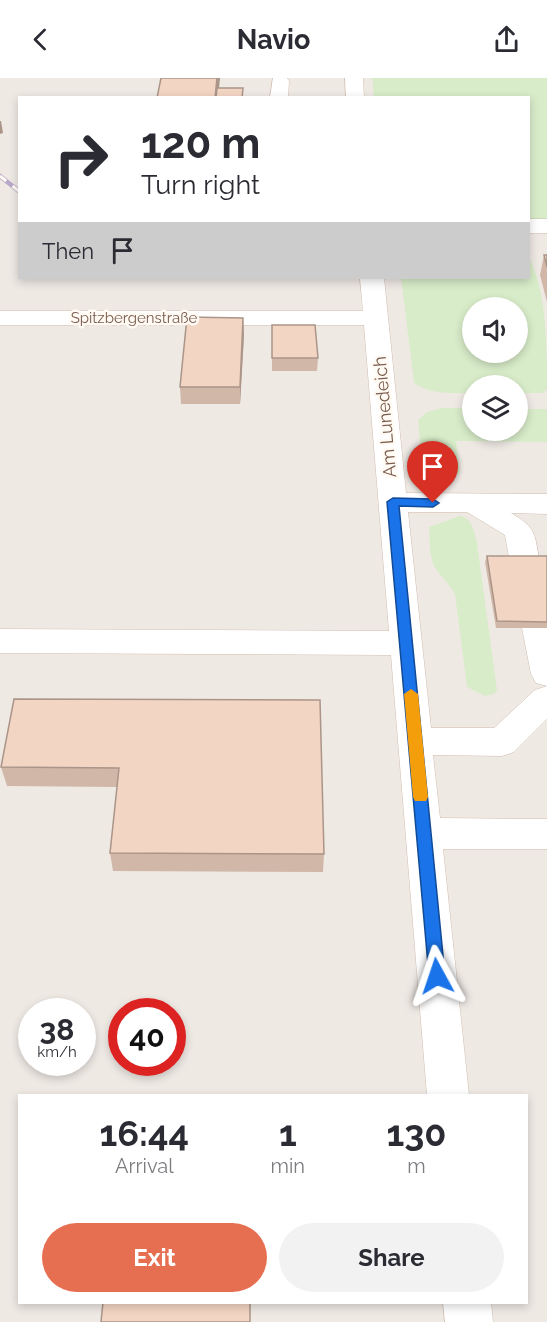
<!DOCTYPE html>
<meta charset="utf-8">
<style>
body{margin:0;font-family:Raleway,sans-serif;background:#f2f2f3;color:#2b2b33;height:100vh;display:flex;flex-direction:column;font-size:22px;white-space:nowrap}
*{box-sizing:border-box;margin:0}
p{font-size:20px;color:#7c7c81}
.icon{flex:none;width:33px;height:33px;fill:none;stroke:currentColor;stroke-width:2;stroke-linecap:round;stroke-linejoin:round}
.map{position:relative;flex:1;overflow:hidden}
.drawer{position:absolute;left:18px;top:1016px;width:510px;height:210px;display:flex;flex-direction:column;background:#fff;border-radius:0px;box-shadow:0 3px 9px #0003}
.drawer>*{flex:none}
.top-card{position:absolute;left:18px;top:18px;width:512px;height:183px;border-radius:0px;box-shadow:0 3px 9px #0003;background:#fff;color:#2b2b33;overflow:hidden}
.fabs{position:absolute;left:462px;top:219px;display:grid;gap:12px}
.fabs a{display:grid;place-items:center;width:66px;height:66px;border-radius:50%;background:#fff;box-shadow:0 3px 9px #0003;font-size:30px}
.speed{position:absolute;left:18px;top:920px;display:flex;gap:12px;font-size:30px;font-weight:700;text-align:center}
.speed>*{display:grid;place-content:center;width:78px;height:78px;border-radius:50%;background:#fff;box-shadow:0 3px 9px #0003;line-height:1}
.speed small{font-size:15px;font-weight:400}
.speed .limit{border:9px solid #d22;background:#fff;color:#111}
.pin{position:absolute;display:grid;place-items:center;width:51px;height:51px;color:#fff;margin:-62px -26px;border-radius:50% 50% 50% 0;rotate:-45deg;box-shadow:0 0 6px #0007}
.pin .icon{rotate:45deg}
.me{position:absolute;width:66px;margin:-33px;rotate:355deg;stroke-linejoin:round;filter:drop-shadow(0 0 4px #0008)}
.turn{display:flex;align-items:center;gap:21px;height:126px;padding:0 24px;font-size:27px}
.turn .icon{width:78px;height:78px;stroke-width:2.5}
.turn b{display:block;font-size:42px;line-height:51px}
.then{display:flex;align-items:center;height:57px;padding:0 24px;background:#0003;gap:12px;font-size:22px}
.eta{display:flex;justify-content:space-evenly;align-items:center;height:102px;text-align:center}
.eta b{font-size:36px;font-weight:700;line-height:42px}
.button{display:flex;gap:12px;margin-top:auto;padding:12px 24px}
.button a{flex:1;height:69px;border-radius:36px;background:#e76f51;color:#fff;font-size:24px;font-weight:700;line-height:69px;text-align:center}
.button a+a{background:#f2f2f3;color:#2b2b33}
header{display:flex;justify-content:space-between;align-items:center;height:78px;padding:0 24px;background:#fff;font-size:27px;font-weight:700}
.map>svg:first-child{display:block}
.industrial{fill:#efe9e4;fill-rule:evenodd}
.green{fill:#d8ecc9;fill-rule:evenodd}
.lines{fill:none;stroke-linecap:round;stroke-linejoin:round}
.minor-casing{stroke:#d1beb0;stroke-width:1}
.minor{fill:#fff;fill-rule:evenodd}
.rail-casing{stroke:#b9a8c9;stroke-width:4.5}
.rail{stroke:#fffaf3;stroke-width:3;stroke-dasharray:8;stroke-linecap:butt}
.wall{fill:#d1b7a8}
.shaded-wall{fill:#aa9588}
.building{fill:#f3d5c3;stroke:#aa9588;stroke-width:1.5}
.route{fill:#1a73e8;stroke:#114b97;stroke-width:1.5}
.slow{fill:#f59e0b}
.labels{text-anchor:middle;stroke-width:5;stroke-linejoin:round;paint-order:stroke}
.far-street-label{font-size:15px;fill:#7a5c4d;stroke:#fffaf3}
.street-label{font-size:18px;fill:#7a5c4d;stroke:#fffaf3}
</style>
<header><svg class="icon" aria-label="back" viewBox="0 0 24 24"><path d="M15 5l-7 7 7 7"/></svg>Navio<svg class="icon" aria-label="share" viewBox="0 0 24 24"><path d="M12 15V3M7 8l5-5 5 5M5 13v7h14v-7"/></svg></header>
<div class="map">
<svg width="547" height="1244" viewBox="0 0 547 1244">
<rect width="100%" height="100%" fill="#fdf6ec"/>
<path class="industrial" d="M0 0H547V1244H0ZM20 20H528V200H20ZM472 230H518V274H472ZM472 308H518V352H472ZM32 933H82V984H32ZM122 933H172V984H122ZM20 1017H526V1224H20Z"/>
<path class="green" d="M372 0H547V141H528V20L374 19Z
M528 179C547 208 547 274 547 312L542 315H518V308H472V315C453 315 431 317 414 305L401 200H528ZM472 230H518V274H472Z
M442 330H472V352H518V331H547V364L456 363 460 395 455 398 422 384 418 342 427 334Z
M460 438C473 441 474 453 477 465L497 612 494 616 485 618 467 609 455 516C449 505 439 497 434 488 429 477 430 460 429 449Z"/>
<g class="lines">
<g class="minor-casing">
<path id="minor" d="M273 0H287L289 3 288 20H270Z
M345 0H363L364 20H346Z
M528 141H547V155H528Z
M360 200H384L406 415 547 416V436L511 435C538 451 534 456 540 485L536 492 525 495 514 492 510 485 505 457 467 434H408L431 650H494L535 612 547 608 536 605 531 596 522 550 527 542 538 538 547 541V641L514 674 502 678 433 677 440 740 547 741V771H443L469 1017H427L391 577 0 575V551L389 553 364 247H0V233H363Z
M443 1224H491L493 1244H445Z"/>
</g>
<use href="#minor" class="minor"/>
<g class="rail-casing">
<path id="rail" d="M0 98 20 114"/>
</g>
<use href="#rail" class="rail"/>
</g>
<path class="wall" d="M544 177H547V224L540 197Z
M243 240 244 257 240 326H181L180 309Z
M272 247 318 280 317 293H272Z
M487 478H547V550H496L485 484Z
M14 621 324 776 323 794 113 793 110 775 117 709 7 708 1 689Z"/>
<path class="shaded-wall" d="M217 0H220L218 20H215Z
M0 43H1L3 55 0 56Z
M243 240 244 257 240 326V309Z"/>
<path class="building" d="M161 0H217L215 20H157Z
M217 10H243L242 20H216Z
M544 177H547V189Z
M187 239 243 240 240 309H180Z
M272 247H315L318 280H272Z
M487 478H547V544L497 543Z
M14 621 320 622 324 776 110 775 119 690 1 689Z
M103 1224H250V1244H101Z"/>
<path class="route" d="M393 420 433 421 439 425 433 429 399 428 445 898 443 903 437 905 431 903 429 898 387 424Z"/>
<path class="slow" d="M411 611 418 616 428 719 426 723H415L413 719 404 616Z"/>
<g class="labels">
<g class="far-street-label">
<text x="134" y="245">Spitzbergenstraße</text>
</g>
<g class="street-label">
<text transform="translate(385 339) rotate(-95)" y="6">Am Lunedeich</text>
</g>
</g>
</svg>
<div class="fabs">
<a><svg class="icon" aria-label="sound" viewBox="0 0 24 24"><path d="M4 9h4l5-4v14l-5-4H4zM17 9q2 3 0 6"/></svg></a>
<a><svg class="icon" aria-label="layers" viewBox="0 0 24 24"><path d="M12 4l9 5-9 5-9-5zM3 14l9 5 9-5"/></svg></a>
</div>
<div class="speed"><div>38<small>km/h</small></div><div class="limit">40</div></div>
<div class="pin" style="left:433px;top:425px;background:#d93025"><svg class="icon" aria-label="arrive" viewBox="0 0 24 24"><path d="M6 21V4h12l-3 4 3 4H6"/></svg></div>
<svg class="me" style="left:437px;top:898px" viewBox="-20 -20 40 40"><path d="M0-17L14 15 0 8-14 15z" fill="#1a73e8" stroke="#fff" stroke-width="4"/></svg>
<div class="top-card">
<div class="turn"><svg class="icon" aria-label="right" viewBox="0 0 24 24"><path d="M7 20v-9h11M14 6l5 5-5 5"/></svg><div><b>120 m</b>Turn right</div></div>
<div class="then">Then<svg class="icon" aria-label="arrive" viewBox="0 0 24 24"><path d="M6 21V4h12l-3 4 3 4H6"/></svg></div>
</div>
<section class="drawer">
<div class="eta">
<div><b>16:44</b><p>Arrival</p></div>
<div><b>1</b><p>min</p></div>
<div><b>130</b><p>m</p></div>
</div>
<div class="button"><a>Exit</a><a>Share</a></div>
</section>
</div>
